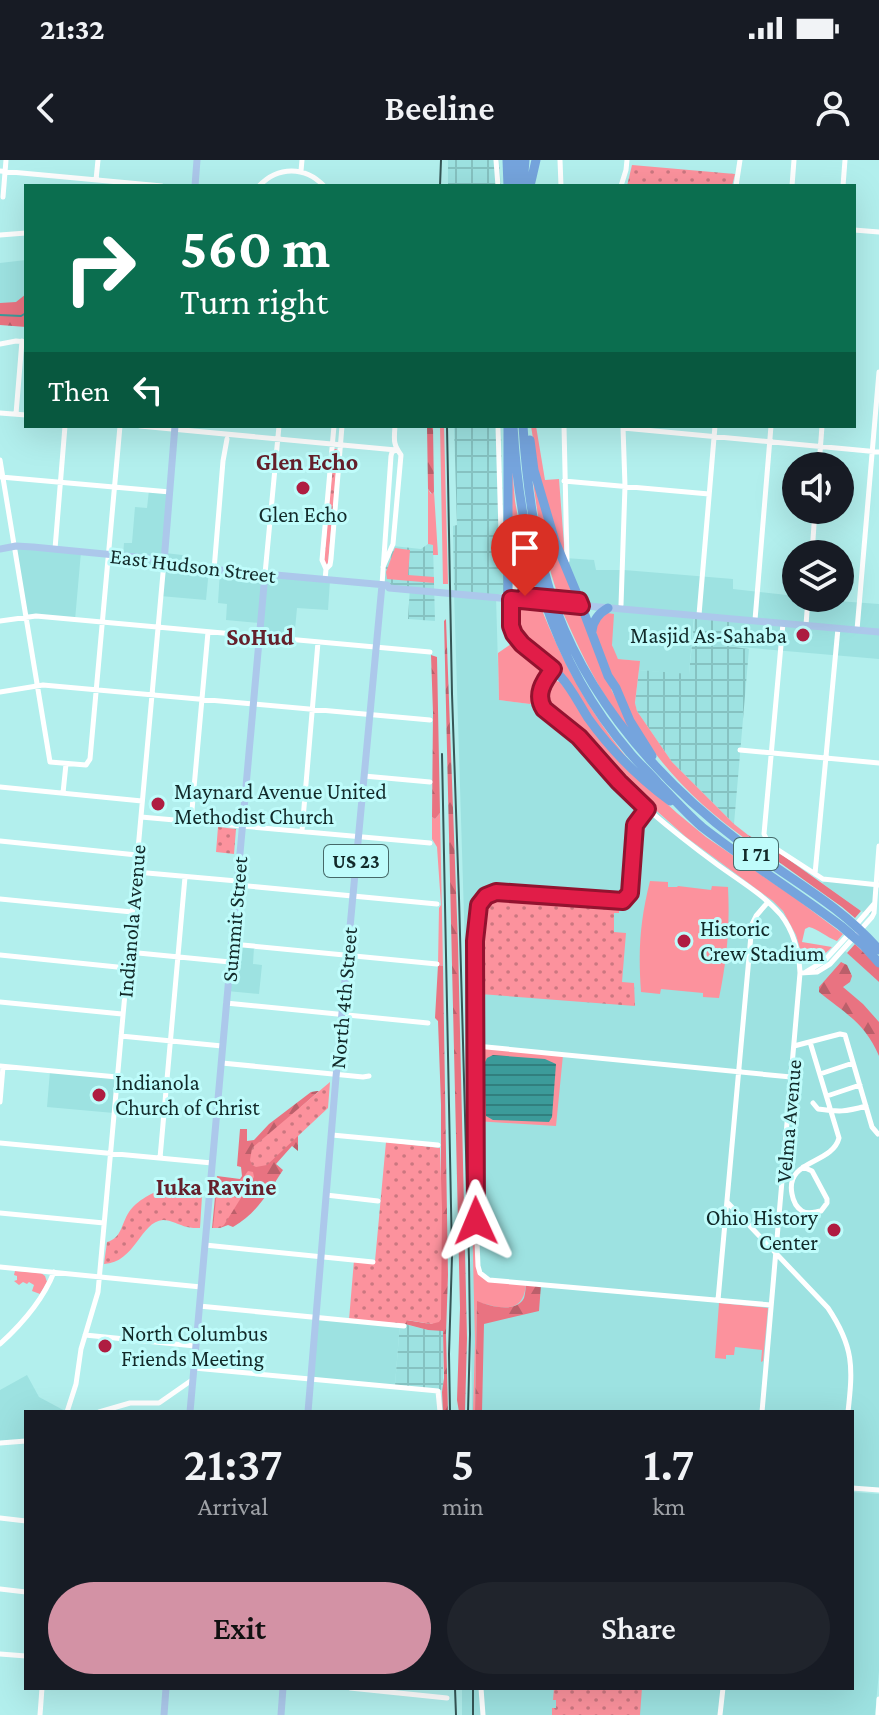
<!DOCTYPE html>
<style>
body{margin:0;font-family:"Crimson Pro",serif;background:#20242c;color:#f1f3f6;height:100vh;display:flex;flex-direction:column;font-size:30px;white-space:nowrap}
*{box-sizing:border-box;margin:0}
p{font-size:26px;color:#9ea1a6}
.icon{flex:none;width:44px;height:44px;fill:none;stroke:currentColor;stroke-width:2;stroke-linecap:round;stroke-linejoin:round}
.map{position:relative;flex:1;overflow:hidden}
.drawer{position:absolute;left:24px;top:1250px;width:830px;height:280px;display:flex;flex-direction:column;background:#171b24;border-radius:0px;box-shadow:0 8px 32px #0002}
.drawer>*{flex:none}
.hud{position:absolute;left:24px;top:24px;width:832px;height:244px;border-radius:0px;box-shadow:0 8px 32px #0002;background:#0b6e4f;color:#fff;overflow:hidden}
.fabs{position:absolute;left:782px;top:292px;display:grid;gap:16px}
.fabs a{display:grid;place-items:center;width:72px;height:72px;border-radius:50%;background:#171b24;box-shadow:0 8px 32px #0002;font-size:40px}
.pin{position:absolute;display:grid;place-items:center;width:68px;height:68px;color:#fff;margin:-82px -34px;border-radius:50% 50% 50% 0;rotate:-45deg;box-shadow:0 0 8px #0007}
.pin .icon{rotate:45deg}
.me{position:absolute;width:88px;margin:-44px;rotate:359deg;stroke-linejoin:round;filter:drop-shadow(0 0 6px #0008)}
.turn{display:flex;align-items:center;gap:28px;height:168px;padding:0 24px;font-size:36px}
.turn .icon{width:104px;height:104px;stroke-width:2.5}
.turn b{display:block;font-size:56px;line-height:68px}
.then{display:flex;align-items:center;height:76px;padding:0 24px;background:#0003;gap:16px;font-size:30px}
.eta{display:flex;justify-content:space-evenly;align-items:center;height:136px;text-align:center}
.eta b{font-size:48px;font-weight:600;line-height:56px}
.button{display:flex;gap:16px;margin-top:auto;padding:16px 24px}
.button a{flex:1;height:92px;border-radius:48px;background:#d392a5;color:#111;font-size:32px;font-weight:600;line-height:92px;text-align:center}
.button a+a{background:#20242c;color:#f1f3f6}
.status{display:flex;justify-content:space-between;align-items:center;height:56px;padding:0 40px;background:#171b24;direction:ltr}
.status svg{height:22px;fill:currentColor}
header{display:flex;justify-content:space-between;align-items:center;height:104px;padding:0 24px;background:#171b24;font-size:36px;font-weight:600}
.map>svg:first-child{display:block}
.built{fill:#9de2e1}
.industrial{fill:url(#industrial-grid)}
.green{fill:#fc929d}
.forest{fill:url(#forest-firs)}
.park{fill:url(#park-dots)}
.water{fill:url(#water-rules)}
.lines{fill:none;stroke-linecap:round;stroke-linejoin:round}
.stream{stroke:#3c9b9a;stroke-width:2}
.minor{stroke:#fff;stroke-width:5}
.major{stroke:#acc8eb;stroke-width:7}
.highway{stroke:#75a4dd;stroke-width:9}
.rail{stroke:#355555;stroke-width:2}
.route-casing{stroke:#92132f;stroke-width:20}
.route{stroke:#e11d48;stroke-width:14}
.poi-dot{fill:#af1c41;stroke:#bffcfb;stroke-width:3}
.labels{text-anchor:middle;stroke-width:6;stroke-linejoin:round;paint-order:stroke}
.shield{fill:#bffcfb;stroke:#466969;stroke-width:2}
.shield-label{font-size:20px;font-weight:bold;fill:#122a2a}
.poi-label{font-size:22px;fill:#122a2a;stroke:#bffcfb;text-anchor:start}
.street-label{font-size:22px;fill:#122a2a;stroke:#bffcfb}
.neighbourhood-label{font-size:24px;font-weight:bold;fill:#65202b;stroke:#bffcfb}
</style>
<div class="status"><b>21:32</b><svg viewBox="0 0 49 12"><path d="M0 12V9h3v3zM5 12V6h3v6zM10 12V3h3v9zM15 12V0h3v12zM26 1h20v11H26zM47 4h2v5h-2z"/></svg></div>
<header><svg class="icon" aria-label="back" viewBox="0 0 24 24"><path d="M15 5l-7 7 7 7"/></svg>Beeline<svg class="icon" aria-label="person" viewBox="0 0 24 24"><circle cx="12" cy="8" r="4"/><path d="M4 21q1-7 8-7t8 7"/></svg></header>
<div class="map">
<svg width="879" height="1555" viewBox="0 0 879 1555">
<defs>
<pattern id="industrial-grid" width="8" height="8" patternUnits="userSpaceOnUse" patternTransform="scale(2)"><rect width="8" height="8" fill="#9de2e1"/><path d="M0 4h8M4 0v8" fill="none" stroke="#86c2c1"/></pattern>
<pattern id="forest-firs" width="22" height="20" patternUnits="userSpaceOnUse" patternTransform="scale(2)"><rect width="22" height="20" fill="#e97381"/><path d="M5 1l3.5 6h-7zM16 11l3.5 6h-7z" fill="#bb5f6a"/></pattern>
<pattern id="park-dots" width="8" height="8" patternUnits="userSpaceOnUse" patternTransform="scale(2)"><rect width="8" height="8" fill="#fc929d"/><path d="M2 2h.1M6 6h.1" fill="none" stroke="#cb7780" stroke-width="1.8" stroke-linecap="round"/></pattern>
<pattern id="water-rules" width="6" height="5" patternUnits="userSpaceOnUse" patternTransform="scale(2)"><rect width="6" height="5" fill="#3c9b9a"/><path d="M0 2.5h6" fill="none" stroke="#317f7e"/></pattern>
</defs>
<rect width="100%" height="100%" fill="#b2efed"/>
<path class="built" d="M26 100V154L0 152V103Z
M149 330 170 332 165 393 191 396 190 407 209 409 206 440 160 436 162 410 144 409 145 398 123 396 124 383H132L135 347 147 348Z
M14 387 81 392 75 460 26 457Z
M565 398 594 400 596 410H624L733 419V429L796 436V438L879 444V499L728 486 694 455 689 515 639 510V501L618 499 613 490 607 453 586 449Z
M220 410 330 420 328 450 297 448 294 480 259 477 260 463 226 460 227 444 218 443Z
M454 431 496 436 499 540 530 544 544 538 545 543 576 567 651 647 686 677 773 741 783 751 796 775 803 799 800 812 824 809 844 790 879 822V1330L852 1328V1252H472L468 886Z
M828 720 875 725V756L861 751 822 723Z
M231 784 254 787 253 804 262 805 259 834 227 831Z
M50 911 117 917 114 953 47 947Z
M316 1157 400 1163 395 1225 312 1218Z
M27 1215 39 1237 67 1252H26V1281L0 1283V1230Z
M852 1332 879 1334V1511L875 1555H462V1528H852Z"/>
<path class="industrial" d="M448 0H499L501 26H448Z
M454 266H501L503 370 512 429 496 436 454 431 453 366 457 365Z
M428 384 433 385 435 461 408 459 410 427 382 425 383 407 393 386 421 389Z
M695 454 730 458 728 486 749 489 734 664 672 602 637 551 635 544 639 510 689 514Z
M400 1163 428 1170H443V1230L395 1225Z"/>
<path class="green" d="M440 266H444L448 424H443Z
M531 266H536L545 320 559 319 565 398 542 335Z
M511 295 515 341 522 380 536 433 522 431C511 419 524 406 511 390Z
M532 313 573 434 571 437 558 435C544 395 537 355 532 313Z
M428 329 431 334 434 332 438 395H433V385L428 384Z
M395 388 410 390 408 415 434 417V423L387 419 386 412Z
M525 445H540C563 504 592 557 633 605L605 578 560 510 521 475 516 464 519 446 521 448Z
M561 448 581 449 612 531 638 579C604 543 581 494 561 448Z
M607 453 614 454 612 485 618 499 640 501 635 543 637 551 672 602 734 664 748 675 751 683C685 636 639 586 609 510 603 495 596 480 595 464Z
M511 484 540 508C541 520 534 530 534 542L530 544 499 540 498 493Z
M553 520 560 522 623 604 677 653 706 677 795 738 843 774 837 781C826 777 818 769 809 767L805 769 802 782 832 787C823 796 817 801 806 802L803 799 796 775 783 751 773 741 686 677 622 620 576 567 545 543 544 531 549 522Z
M440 653 443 806 438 805 439 748 441 745 437 687 432 679V657L435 659Z
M650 721 668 722V727H677L678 726 711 730 712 726 728 727C730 765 727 800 719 838L703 837V833L661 829 660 834 641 832C638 790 640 761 650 721Z
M468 886 563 895 556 966 476 961 478 1107 484 1118 526 1124C523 1156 501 1148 477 1142L475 1252H473L475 1182Z
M15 1111 41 1113 45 1116 47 1122 40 1134 32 1131 34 1125 29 1122 27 1124 23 1122 19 1125 14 1121 17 1120V1116L14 1115Z
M719 1143 768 1148 763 1201 761 1202 762 1190 735 1187 734 1195H726V1199L715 1198Z"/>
<path class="forest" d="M26 134V167L0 165V143L16 142Z
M427 266H433L434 332 432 334 428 329Z
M446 459 458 784 467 1178 465 1252H459L457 1240 460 1148 444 461Z
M431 495 437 497 440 653 435 659 432 657 433 553Z
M748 675 778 692 861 751 855 758 842 747 752 683Z
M855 784 879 807V822L847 793Z
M841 802 847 805 852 816 850 822 843 827 863 844 879 862V896C865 863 846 854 819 832V827Z
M438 805 443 806 448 1115 446 1174 448 1252H443L442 1232 444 1218 443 1171 428 1170 405 1164 406 1160 431 1164 441 1159V945L438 861 435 858Z
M317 931H319L301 947 317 957 298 975V991L292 986 276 1004 283 1010C268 1033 257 1053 233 1067L228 1065 220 1068H212L217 1016 240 1019 242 1016 241 1007 237 1006 240 969H247V981L254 980 269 964 311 932Z
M526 1124 541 1125 539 1151 484 1164 482 1252H475L477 1141C489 1146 516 1154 524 1138 525 1135 526 1127 526 1124Z"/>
<path class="park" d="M632 5 735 14 732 26H627Z
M334 289H337L338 292 328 403 326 405 324 402Z
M218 667 236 669 234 694 216 692Z
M500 738 619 747V753H614V772L626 773 622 822 634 823 635 846 480 834 483 752 489 742Z
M330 922 328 948 267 1005 256 1007 252 1005 250 1000 252 988Z
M386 982 440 988 442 1048 441 1159 439 1162 431 1164 407 1160 405 1164 349 1160 354 1100 375 1101Z
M248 1011 253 1012 254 1017 224 1065 220 1068H213L217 1030C231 1029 240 1023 248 1011Z
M167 1028 183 1029 202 1036 200 1068C195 1068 191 1068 187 1067 179 1065 171 1060 163 1060 141 1061 135 1103 104 1104L107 1082C122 1078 121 1064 129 1052 136 1041 154 1031 167 1028Z
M554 1528H642L640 1555H552V1548H556V1540H553Z"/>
<path class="water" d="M493 895 545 899 556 904 552 957 549 962 493 960 486 956 484 904 487 898Z"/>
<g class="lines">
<path class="stream" d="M0 155 21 156 26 153"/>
<path class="minor" d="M496 0 498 26
M560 0 561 26
M0 11 162 26
M301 11 302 0
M96 20 98 0
M259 26C278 6 305 6 324 26
M621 26 626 10 627 0
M736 26 740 0
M792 26 794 0
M843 26 845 0
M3 37 6 0
M854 70 879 72
M0 75 26 73
M0 184 16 181 26 182
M0 253 26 255
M16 254 22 181
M140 266 396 290
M498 266 501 373 502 389 506 400
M564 266 567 401
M623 268 879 292
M0 300 50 602 86 605 90 599 120 266
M819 306 822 266
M1 317 170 332
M564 321 709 334
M55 389 65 266
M510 391C520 404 515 420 514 435L512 438
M812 394 815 350
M383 407 393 384 401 295C393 284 394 280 395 266
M326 409 330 405 331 399 342 266
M214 410 223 301 227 279
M265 414 279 266
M325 420 326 409 322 400 334 266
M382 425 391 296 392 292 396 290
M621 445 625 326 623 267
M699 455 715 266
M755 460 771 266
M0 461 36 456 430 492
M783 463 764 674 769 684 823 719 879 725
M806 465 808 438
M857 470 879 212
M553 509C543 522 535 535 544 549 586 577 613 620 651 652 673 671 695 688 718 705 740 721 764 735 781 755 794 772 799 792 800 813L762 1252
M0 532 43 525 430 560
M740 590 879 603
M364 616 430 622
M0 627 142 641
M63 633 66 604
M647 649 635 665 634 671 630 733 623 741 496 732 486 736 479 745 475 781V1032L478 1106 480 1113 489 1120 771 1145
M141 657 430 683
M191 661 208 472
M302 671 318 482
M0 681 137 695
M136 712 237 721
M815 714 838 468
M237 725 437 744
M0 739 132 752
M855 766 874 744
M232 784 437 804
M128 792 230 802
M0 795 127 808
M806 812 824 801 849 774
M800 813 817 812 830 804 872 757 874 753 879 686
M0 842 122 854
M226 843 428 863
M121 876 222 886
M476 886 791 917
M794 886 840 874 845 875 872 967 878 974
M222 903 363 917 369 916
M0 906 117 917
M820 914 853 903
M827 936 860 925
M0 942 3 907
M813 943 818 949C839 952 845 952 866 946
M332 975 438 985
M0 983 212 1003
M160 998 185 717
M803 1007 812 1011 827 1039V1043L821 1051C814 1052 808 1055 802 1051 796 1047 793 1040 792 1034 785 999 832 1005 839 978L810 882
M326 1035 378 1041
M728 1043 828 1148C854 1187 853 1207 848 1252
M0 1053 104 1063
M205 1085 373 1102
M0 1107 201 1127
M718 1140 752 764 756 756 768 742
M199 1146 404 1166
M85 1175 195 1186
M0 1184C22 1164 43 1140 54 1112
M194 1208 438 1231 440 1252
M67 1252 76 1224 81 1189 98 1132 164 402
M99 1252 130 1243H159L192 1220
M0 1283 26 1281
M852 1328 879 1330
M0 1358 26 1361
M0 1429 26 1432
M0 1494 26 1496
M350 1528 447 1538
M481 1528 483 1555
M40 1555 42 1528
M720 1555 723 1528
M878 1555 879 1539"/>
<path class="major" d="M195 26 197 0
M0 389 16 386 33 387 156 399 175 406 375 424 387 425 389 428 879 472
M164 402 175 266
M190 1252 265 414
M308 1252 336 917 382 425
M164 1555 166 1528
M281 1555 283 1528"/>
<path class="highway" d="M507 0 508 26
M514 26 516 0
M523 26 525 0
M530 26 536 0
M513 266C520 386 550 500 630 593 639 604 650 613 659 624 673 638 687 654 702 667 747 702 796 732 841 766L863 785 879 803
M523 266C526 315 532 363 544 410 572 521 650 614 740 682 786 717 841 745 879 790
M508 268V434C515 447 507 463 515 476 526 493 547 502 561 517 572 529 579 544 588 558 610 589 639 618 670 641
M530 280 534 310 555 381 577 434 608 516 616 528 630 561 652 596
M592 471C593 460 599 453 608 448"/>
<path class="rail" d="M440 26 441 0
M447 266 452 534 459 738 469 1100 470 1174 468 1252
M442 594 452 1096 449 1194 450 1252
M455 1528 456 1555
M473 1528V1555"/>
</g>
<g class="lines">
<g class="route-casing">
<path id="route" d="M476 1061 475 781 479 745 486 736 496 732 623 741 630 733 635 665 647 649 619 622 579 577 544 549C535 535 543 522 553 509L522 484 514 474 511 466V439L581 446 579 441 525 436"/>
</g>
<use href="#route" class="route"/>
</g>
<g class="poi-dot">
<circle cx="303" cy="328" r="8"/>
<circle cx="803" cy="475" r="8"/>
<circle cx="158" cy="644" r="8"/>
<circle cx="684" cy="781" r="8"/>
<circle cx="99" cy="935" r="8"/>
<circle cx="834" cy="1070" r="8"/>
<circle cx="105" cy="1186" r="8"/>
</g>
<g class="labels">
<g class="shield">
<rect x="734" y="678" width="44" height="32" rx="6"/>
<rect x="324" y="685" width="64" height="32" rx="6"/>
</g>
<g class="shield-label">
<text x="756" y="701">I 71</text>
<text x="356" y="708">US 23</text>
</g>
<g class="poi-label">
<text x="303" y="362" text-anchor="middle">Glen Echo</text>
<text x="787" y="483" text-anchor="end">Masjid As-Sahaba</text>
<text x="174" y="639">Maynard Avenue United<tspan x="174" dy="25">Methodist Church</tspan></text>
<text x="700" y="776">Historic<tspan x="700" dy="25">Crew Stadium</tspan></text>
<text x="115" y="930">Indianola<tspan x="115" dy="25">Church of Christ</tspan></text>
<text x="818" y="1065" text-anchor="end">Ohio History<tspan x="818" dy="25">Center</tspan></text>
<text x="121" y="1181">North Columbus<tspan x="121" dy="25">Friends Meeting</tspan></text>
</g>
<g class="street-label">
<text transform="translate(193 405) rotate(7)" y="8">East Hudson Street</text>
<text transform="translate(234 759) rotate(-85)" y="8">Summit Street</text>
<text transform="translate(131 761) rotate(-85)" y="8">Indianola Avenue</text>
<text transform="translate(343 838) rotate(-85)" y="8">North 4th Street</text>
<text transform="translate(788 961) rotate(-85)" y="8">Velma Avenue</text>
</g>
<g class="neighbourhood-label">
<text x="307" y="310">Glen Echo</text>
<text x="260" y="485">SoHud</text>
<text x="216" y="1035">Iuka Ravine</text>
</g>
</g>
</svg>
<div class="fabs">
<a><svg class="icon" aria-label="sound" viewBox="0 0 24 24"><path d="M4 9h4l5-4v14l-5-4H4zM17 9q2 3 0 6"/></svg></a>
<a><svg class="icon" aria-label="layers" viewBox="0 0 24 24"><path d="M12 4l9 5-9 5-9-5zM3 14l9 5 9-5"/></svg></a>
</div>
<div class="pin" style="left:525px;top:436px;background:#d93025"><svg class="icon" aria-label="arrive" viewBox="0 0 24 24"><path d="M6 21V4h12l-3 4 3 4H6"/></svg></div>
<svg class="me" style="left:476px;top:1061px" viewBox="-20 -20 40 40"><path d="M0-17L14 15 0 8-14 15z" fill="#e11d48" stroke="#fff" stroke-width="4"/></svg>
<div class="hud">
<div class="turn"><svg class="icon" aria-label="right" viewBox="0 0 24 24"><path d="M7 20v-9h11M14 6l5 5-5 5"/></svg><div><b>560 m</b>Turn right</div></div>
<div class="then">Then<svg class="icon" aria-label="left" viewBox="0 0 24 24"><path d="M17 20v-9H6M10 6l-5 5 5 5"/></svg></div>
</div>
<section class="drawer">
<div class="eta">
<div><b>21:37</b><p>Arrival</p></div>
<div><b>5</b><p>min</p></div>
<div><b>1.7</b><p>km</p></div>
</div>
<div class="button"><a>Exit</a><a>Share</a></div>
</section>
</div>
